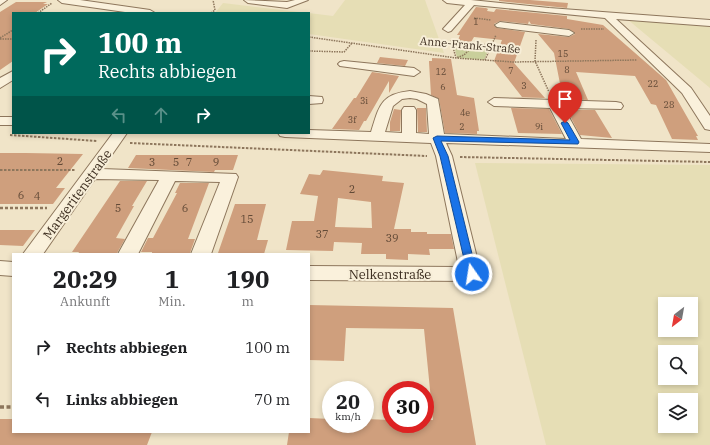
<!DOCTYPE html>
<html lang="de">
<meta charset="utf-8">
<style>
body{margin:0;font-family:"IBM Plex Serif",serif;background:#f2f2f2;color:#202124;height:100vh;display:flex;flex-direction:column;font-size:15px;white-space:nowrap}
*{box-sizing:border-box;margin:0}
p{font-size:13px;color:#757577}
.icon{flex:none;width:22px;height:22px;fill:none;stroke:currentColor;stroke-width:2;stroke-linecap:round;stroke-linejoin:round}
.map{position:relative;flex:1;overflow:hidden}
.panel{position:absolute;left:12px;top:253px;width:298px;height:180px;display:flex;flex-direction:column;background:#fff;border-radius:0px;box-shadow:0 2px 6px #0003}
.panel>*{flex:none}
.banner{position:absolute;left:12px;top:12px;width:298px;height:122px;border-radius:0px;box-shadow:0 2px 6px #0003;background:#00695c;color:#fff;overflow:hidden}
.needle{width:26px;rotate:211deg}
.fabs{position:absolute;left:658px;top:297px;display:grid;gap:8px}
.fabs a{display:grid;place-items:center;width:40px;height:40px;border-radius:0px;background:#fff;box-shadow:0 2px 6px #0003;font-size:20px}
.speed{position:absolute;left:322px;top:381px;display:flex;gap:8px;font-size:20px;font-weight:700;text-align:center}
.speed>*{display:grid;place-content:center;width:52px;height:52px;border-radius:50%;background:#fff;box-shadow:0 2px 6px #0003;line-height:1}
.speed small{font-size:10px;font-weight:400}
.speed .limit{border:6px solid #d22;background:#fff;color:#111}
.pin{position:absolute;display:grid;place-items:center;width:34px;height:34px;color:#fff;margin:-41px -17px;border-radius:50% 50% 50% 0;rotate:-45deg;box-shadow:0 0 4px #0007}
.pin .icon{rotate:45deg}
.me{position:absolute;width:44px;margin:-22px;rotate:347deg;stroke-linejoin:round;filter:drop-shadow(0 0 3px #0008)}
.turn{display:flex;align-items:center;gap:14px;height:84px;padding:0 20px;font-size:18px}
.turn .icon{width:52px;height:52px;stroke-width:2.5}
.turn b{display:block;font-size:28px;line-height:34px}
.lanes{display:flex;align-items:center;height:38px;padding:0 20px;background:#0003;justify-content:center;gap:20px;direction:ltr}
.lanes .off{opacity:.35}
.eta{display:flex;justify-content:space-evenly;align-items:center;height:68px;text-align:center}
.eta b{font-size:24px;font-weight:800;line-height:28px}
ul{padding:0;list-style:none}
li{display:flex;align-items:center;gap:12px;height:52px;padding:0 20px}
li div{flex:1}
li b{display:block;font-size:15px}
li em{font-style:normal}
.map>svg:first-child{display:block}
.farmland{fill:#e6deb5;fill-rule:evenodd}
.green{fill:#c9cf9b}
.building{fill:#cf9f7d;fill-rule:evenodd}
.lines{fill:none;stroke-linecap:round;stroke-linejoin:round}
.minor-casing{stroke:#8d765c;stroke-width:2}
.path-far3{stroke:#8d765c;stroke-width:1.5;stroke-dasharray:1.5 1;stroke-linecap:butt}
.path-far2{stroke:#8d765c;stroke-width:2;stroke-dasharray:2.5 1.5;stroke-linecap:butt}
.path-far1{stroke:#8d765c;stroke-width:2.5;stroke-dasharray:3 2;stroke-linecap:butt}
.path{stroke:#8d765c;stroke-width:3.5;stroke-dasharray:4 2.5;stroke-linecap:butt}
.minor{fill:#faf1dc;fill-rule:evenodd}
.route{fill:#1a73e8;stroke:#114b97}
.labels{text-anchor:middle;stroke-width:4;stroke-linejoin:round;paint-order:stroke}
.far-number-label{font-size:9px;fill:#624a37}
.far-street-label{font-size:11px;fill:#3d2e20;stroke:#f7eed8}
.number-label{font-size:11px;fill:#624a37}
.street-label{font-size:13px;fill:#3d2e20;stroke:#f7eed8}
</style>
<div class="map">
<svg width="710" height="445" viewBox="0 0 710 445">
<rect width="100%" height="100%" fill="#f0e4c8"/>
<path class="farmland" d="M345 0H425L444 53 309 34V13L333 16Z
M223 3 308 13H215Z
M627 19 710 24V88Z
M475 163 710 165V445H546ZM665 304H691V330H665ZM665 352H691V378H665ZM665 400H691V426H665Z"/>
<path class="green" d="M453 41 490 46 484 60 457 58Z"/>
<path class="building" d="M499 0H530L568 3 567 8 499 1Z
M16 2H47L43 4H48L35 13H13V61L0 70V12Z
M476 7 486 8 488 9 487 11 494 12 496 9 567 16V19L603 25 666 80 698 136H696L698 140 672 139 656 105 651 104 635 76 576 72 588 100 563 99 554 53 538 34 569 37 575 34 569 29 531 24 529 21 528 24 500 21 494 24 497 28 525 32 514 63 545 98 507 97H522L494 61 502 40 474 37 471 42 458 40 460 35H457Z
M380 57 389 58 408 60 405 66 377 63Z
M432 58 451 59 457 95 474 98 479 131H477V134L445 133 439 99 431 95 429 62V61H432Z
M372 72 399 76 389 93V81L366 121H364L359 130 332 129 354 98H356Z
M417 108H426L427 132H418Z
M511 108 549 109 562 134 518 133Z
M394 109 401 110 400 131H390V122Z
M567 110H595L612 138 580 135Z
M0 153H26L83 154 56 188H65L53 204H0Z
M136 155H238L233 170H215L214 172 128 168Z
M323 170 383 176 382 181 404 183 394 229H411V232H427V234H451L454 249H429L430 255 408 254V260L386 259V254H361L362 243 334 242 333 251 286 250 292 221H314L318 196 300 194 309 174 320 175ZM338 198 371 202 372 228 335 227Z
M120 181H147L132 206H134L116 238 125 239 117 253 78 254 79 252H72Z
M180 183H209L188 239H195L190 253 152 254V252H141L148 238H153L177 193H175Z
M235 204H266L257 240H268L264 254 218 253Z
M0 230H35L23 246 0 245Z
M309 305 453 308 476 445H287L289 432H309V418L331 419V424H365V419L391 420V424H425V420H433L424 329 346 328 344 361 309 360Z
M0 419H13V432H152L147 445H0Z"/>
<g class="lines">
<g class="minor-casing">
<path id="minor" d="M0 0H7L0 5Z
M58 0H80L150 10 155 13H132L62 3Z
M244 0 287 2 295 0H308L287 8 248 3Z
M443 0H471L549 8 710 20V26L616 19 691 88 710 116V130L705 129 682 93 605 18 474 5 451 31 448 32 443 29 465 5 447 3Z
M500 22 569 30 574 33 569 36 497 27 495 25Z
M344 61 414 68 420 72 414 76 340 66 338 64 340 62Z
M13 71V80L0 88V78Z
M410 91 426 94 438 99 444 134 566 139 550 108 494 106 488 102 494 98 616 102 621 103 623 106 621 109 564 108 581 139 710 144V152L446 143 452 156 481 274 478 279 471 281 309 280V266L459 267 436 156 431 143 285 137 280 136 278 133H309V130L371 132C379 107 380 94 410 91ZM410 98 417 99 427 104 429 134 416 133V110L414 107H404L402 110V133L385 132 393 106 402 99Z
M309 96 322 97 323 100 322 103 309 104Z
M0 117H13V125H0Z
M113 133H127L102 169 236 174 238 177 211 254H191L220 182 175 181 138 254H118L159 180 95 179 43 254H23Z
M0 261 13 262V276L0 275Z"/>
</g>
<path class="path-far3" d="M38 13 52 3
M211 13 215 10 213 0
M474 18 491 20
M581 29H604
M309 37 456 58 513 62 637 60
M0 38 13 30
M0 39H13
M451 40 456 58 464 55 469 50 491 46
M452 40 487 45
M536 40 535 61 549 92
M453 48 468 50
M309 51 344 52 352 43
M485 60 496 35"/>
<path class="path-far2" d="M10 135 97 141
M130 143 427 156
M460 157 710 162
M0 170H75"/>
<path class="path-far1" d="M0 208H47"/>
<path class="path" d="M0 407H13"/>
<use href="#minor" class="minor"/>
</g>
<path class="route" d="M565 121 568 123 579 142 578 144 441 141 448 156 477 274 472 277 468 276 440 156 433 138 437 136 570 140 561 123Z"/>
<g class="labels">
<g class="far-number-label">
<text x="476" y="25">1</text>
<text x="563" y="57">15</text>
<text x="567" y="73">8</text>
<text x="511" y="74">7</text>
<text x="441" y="75">12</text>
<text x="653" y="87">22</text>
<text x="524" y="89">3</text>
<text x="443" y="90">6</text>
<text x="364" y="104">3i</text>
<text x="669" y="108">28</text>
<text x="465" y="116">4e</text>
<text x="352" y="123">3f</text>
<text x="462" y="130">2</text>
<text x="539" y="130">9i</text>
</g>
<g class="far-street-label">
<text transform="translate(470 45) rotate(5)" y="4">Anne-Frank-Straße</text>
</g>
<g class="number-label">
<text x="60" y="165">2</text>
<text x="152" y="166">3</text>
<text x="176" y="166">5</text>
<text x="189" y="166">7</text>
<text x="216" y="166">9</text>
<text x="352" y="193">2</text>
<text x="21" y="199">6</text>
<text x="37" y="200">4</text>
<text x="118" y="212">5</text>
<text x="185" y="212">6</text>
<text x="247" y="223">15</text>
<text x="322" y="238">37</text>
<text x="392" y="242">39</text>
</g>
<g class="street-label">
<text transform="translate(77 194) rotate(-54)" y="5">Margeritenstraße</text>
<text x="390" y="279">Nelkenstraße</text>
</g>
</g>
</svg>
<div class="fabs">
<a><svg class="needle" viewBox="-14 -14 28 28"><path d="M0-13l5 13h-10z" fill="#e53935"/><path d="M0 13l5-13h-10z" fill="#757577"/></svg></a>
<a><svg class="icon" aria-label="search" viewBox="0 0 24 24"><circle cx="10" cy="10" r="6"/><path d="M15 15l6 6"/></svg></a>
<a><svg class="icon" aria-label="layers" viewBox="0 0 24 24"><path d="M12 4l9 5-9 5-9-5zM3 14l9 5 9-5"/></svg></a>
</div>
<div class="speed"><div>20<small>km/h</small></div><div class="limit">30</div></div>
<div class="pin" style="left:565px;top:123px;background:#d93025"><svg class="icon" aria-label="arrive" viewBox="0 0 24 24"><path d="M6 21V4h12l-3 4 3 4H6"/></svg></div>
<svg class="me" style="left:472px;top:274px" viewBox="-20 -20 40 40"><circle r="17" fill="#1a73e8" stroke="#fff" stroke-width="3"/><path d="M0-11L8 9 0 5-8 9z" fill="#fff"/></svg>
<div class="banner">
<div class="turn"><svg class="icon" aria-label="right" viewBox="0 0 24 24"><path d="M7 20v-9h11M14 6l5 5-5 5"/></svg><div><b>100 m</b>Rechts abbiegen</div></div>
<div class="lanes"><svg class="icon off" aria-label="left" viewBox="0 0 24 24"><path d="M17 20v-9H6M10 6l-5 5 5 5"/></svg><svg class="icon off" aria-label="ahead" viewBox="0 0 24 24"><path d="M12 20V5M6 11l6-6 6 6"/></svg><svg class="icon" aria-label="right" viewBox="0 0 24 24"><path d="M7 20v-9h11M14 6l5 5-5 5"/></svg></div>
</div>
<section class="panel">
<div class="eta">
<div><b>20:29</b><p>Ankunft</p></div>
<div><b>1</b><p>Min.</p></div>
<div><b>190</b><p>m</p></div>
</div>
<ul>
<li><svg class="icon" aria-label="right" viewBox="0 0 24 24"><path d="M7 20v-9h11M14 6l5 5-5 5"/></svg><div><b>Rechts abbiegen</b></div><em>100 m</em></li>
<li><svg class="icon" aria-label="left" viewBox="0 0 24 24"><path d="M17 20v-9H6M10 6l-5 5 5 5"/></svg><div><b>Links abbiegen</b></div><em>70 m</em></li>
</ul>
</section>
</div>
